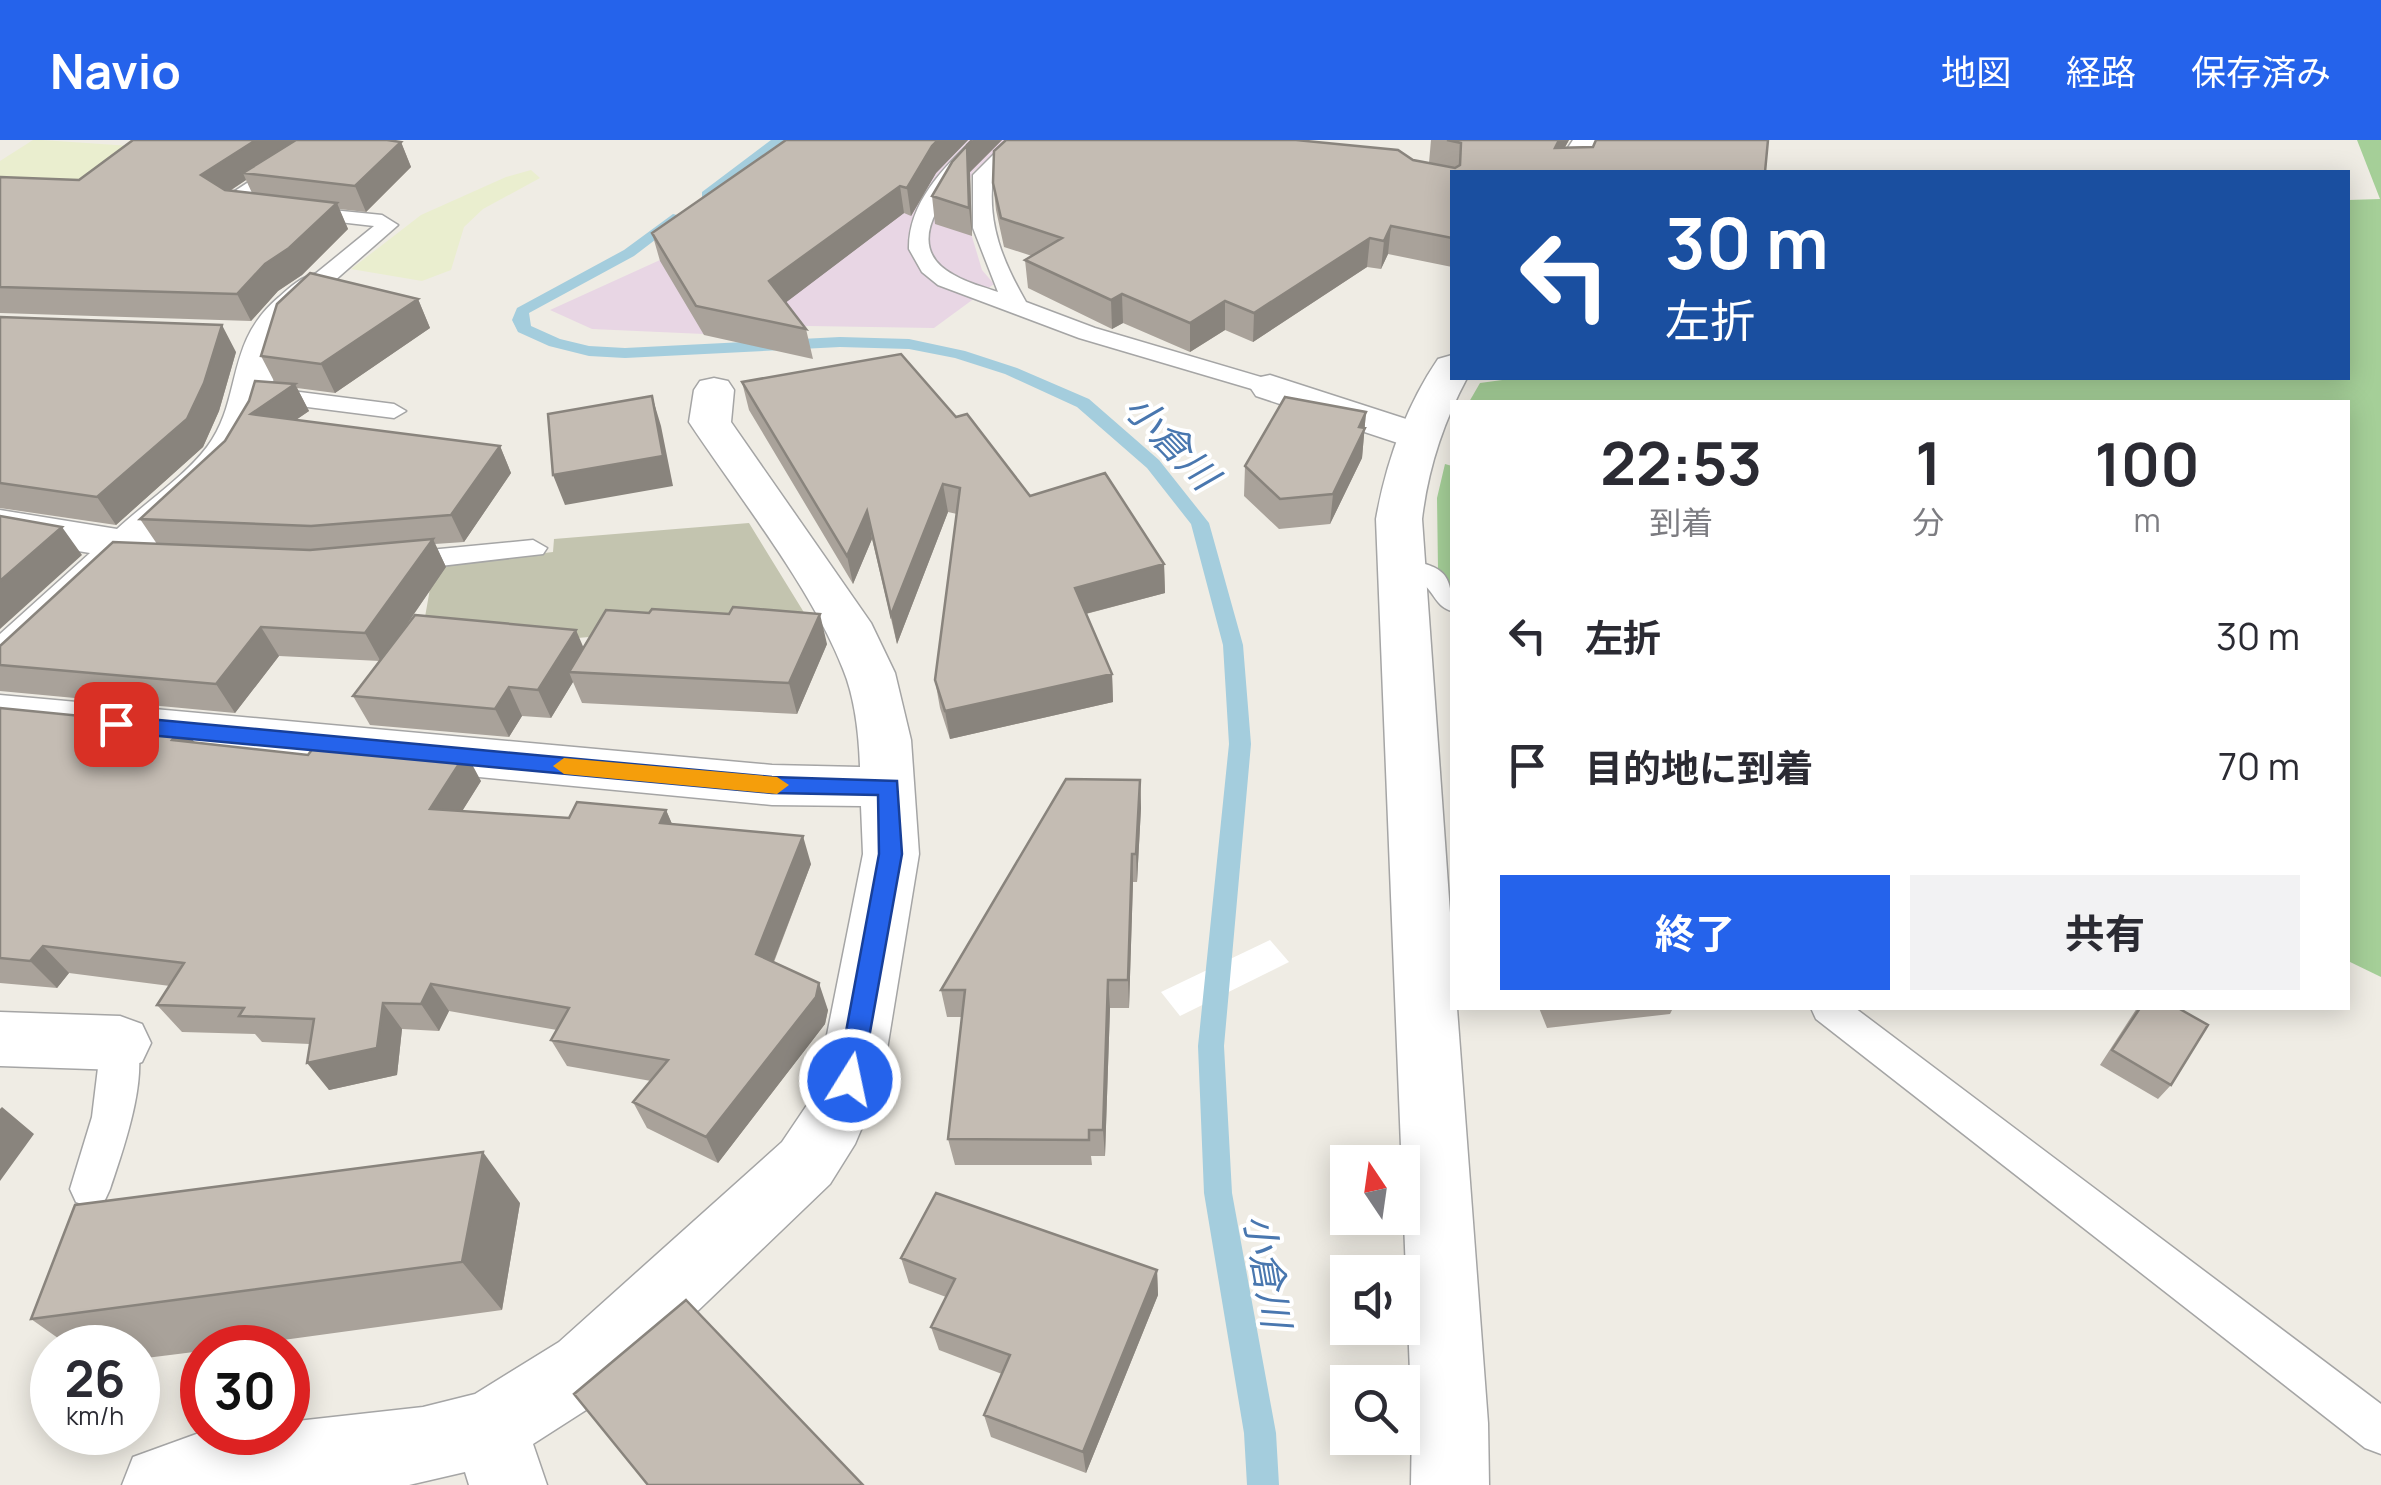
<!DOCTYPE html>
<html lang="ja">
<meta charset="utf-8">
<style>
body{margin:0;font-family:Manrope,"Noto Sans JP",sans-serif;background:#f2f2f3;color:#2b2b33;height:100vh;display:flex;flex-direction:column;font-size:38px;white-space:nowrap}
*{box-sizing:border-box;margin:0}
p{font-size:32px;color:#7c7c81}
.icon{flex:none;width:55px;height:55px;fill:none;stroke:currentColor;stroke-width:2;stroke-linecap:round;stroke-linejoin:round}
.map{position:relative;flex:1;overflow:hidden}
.panel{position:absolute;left:1450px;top:260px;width:900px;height:610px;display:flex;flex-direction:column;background:#fff;border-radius:0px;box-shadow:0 5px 25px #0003}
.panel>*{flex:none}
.guide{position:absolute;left:1450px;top:30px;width:900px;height:210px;border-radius:0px;box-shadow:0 5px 25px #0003;background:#1a4fa0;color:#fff;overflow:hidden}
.needle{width:65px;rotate:347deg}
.controls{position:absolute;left:1330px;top:1005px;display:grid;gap:20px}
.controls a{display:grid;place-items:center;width:90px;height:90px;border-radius:0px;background:#fff;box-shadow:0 5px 25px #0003;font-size:50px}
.speed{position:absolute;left:30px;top:1185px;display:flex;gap:20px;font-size:50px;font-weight:700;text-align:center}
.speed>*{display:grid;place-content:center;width:130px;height:130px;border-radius:50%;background:#fff;box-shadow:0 5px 25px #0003;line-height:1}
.speed small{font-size:25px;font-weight:400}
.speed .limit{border:15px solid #d22;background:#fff;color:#111}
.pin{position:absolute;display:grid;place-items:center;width:85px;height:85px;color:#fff;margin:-42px;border-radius:20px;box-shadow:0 5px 15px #0006}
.me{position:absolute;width:110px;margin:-55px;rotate:10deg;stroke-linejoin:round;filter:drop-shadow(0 0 8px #0008)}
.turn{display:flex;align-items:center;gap:35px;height:210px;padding:0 50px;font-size:45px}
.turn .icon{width:130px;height:130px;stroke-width:2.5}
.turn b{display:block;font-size:70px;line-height:85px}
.eta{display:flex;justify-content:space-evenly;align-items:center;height:170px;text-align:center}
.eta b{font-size:60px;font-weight:700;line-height:70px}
.button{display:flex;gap:20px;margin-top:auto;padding:20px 50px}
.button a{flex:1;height:115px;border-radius:0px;background:#2563eb;color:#fff;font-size:40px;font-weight:700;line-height:115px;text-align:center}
.button a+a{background:#f2f2f3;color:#2b2b33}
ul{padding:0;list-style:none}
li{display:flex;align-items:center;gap:30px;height:130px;padding:0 50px}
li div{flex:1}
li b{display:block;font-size:38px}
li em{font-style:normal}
header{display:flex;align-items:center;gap:60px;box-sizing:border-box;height:140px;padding:0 50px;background:#2563eb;color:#fff}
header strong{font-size:48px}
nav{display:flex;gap:55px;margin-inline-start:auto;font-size:35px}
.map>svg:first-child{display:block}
.industrial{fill:#e8d6e4}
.construction{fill:#c3c4af}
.farmland{fill:#eaeecf}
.forest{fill:#a5cf98}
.pier{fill:#fff}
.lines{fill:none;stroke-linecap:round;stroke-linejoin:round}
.stream{fill:#a4cddd;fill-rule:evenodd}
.service-casing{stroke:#a5a5a5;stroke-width:3}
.minor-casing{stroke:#a5a5a5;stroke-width:3}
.tertiary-casing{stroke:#a5a5a5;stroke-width:3}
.service{fill:#fff;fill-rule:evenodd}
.minor{fill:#fff;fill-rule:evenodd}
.tertiary{fill:#fff;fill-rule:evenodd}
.wall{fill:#a9a29a;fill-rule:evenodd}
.shaded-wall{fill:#89847d}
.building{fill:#c4bcb3;stroke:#89847d;stroke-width:2.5}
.route{fill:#2563eb;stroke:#184099;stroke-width:2.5}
.slow{fill:#f59e0b}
.labels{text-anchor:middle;stroke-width:8;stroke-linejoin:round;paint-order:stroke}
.water-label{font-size:38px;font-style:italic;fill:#4977af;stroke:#fff}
</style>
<header>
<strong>Navio</strong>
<nav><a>地図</a><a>経路</a><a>保存済み</a></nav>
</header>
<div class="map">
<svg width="2381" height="1345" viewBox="0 0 2381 1345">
<rect width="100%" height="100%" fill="#efece4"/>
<path class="industrial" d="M819 0H1011L973 32 969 41 970 90 982 130 994 144 934 188 809 186 704 194 592 189 550 170 671 115Z"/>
<path class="construction" d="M749 383 808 479 419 511 434 426 553 412 554 399Z"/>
<path class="farmland" d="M33 0H42L160 8 81 63 0 61V21Z
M531 30 540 38 483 69 464 87 451 130 422 141 351 129 421 75 506 37Z"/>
<path class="forest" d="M2357 0H2381V837L2348 821V262H1469L1480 243 1517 238H2348V60L2380 59Z
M1445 324 1452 326V446L1438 429 1437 358Z"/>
<path class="pier" d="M1270 800 1289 822 1180 876 1161 852Z"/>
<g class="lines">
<path class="stream" d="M771 0H786L712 58H702V52Z
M673 74 685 77 634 116 529 173 531 186 560 199 589 206 625 208 840 197 909 199 965 211 1017 228 1089 259 1159 320 1209 383 1243 505 1251 604 1224 906 1232 1053 1276 1293 1279 1345H1247L1244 1293 1204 1053 1198 906 1229 604 1223 505 1191 384 1147 328 1077 267 1005 234 955 218 909 209 840 207 625 218 589 216 549 206 518 192 512 180 517 168 624 110Z"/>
<g class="service-casing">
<path id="service" d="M332 0H361L310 19 245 60 260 64V72L228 68 218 62 296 11Z
M973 0H993C968 31 888 100 954 135 967 143 984 147 998 152L973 88V35L1005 3H1019V11L993 37C987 84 1003 122 1026 162L1095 188 1278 242 1282 247 1278 252H1262L1079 198 938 145 922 132 909 109C908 64 942 29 973 0Z
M302 67 382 75 398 85 325 149 317 151 306 144 309 139 374 86 295 77V69Z
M276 249 394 264 406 271 394 278 276 263 260 265 248 258 251 253Z
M533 400 547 408 543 414 398 431 388 428 384 422 388 416 398 413Z
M1400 417C1440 428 1452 427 1452 471 1436 467 1435 453 1423 444 1411 436 1396 438 1386 426L1390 420Z
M1811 868H1855L2381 1264V1314L2365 1308 1816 879Z
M120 887 133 892C152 930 123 1010 110 1049L104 1062 90 1067 76 1062 70 1049 92 977 101 903 107 892Z"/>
</g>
<g class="minor-casing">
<path id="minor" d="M317 133 330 136 336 144 288 191 260 286 238 325 18 534 0 539V494L90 413 0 398V370L117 389C145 363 184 337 207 307 243 259 224 203 279 157 291 146 301 137 317 133Z
M1270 235 1434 288 1440 297 1434 306 1419 310 1256 256 1250 247 1256 238Z
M714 238 728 241 734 250 731 282 871 483 895 533 911 600 919 714 882 940 855 1004 830 1044 611 1254 533 1304 547 1345H469L465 1332 409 1345H122L133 1317 202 1292H288V1282L423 1267 475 1254 559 1202 782 1002 807 965 818 940 863 714 861 666 772 665 0 591V555L772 625 860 627C859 595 855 558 843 529 811 447 738 356 689 282L694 250 700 241Z
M0 872 120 876 142 884 151 903 142 922 120 930 0 926Z"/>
</g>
<g class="tertiary-casing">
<path id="tertiary" d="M1573 0H1605L1584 32H1552Z
M1452 215V238H1467C1444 281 1428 328 1422 379L1452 801V868H1457L1488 1283 1489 1345H1411L1412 1283 1376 379C1386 323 1406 266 1438 219Z"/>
</g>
<use href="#service" class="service"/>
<use href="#minor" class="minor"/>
<use href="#tertiary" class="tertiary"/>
</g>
<path class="wall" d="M786 0H968L936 33 911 76 904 73 786 162 806 189 813 219 704 195 660 121 652 93Z
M972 0H1300L1429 23 1431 0H1569L1565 7 1768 0 1452 32V127L1388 114 1381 129 1367 127 1253 202 1225 190 1190 212 1123 183 1112 189 1028 148 1025 120 1032 116 1004 107 996 70 993 43 1006 0H1002L970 32 972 96 935 84 932 56Z
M401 2 411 27 366 72 339 69 348 89 302 135 278 151 251 181 0 173V37L79 40ZM246 40 252 53 230 51Z
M418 159 430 188 335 253 297 248 309 271 296 280 500 306 511 333 464 402 435 404 446 427 395 502 584 508 827 504 797 574 582 563 573 542 551 578 522 576 509 597 370 585 353 556 380 521 279 516 235 573 0 551V525L157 404 140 379 225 301 275 243 261 216Z
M0 177 236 212 219 271 203 307 116 385 0 368Z
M742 242 956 277 1030 356 1164 424 1165 453 1086 474 1112 534 1113 562 950 599 940 568 935 540 957 374 948 372 897 504 872 399 853 444 749 270Z
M1366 272 1362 318 1330 384 1279 389 1244 356 1245 326Z
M0 568 195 602 481 641 462 671 569 678 666 670 672 684 811 724 774 822 828 870 825 884 718 1023 647 988 633 962 651 941 567 926 551 900 557 890 449 871 439 891 402 889 397 935 329 950 310 904 262 902 255 894 182 892 157 865 170 846 69 833 57 848 0 843Z
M1140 640 1141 668 1137 742H1133L1129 868H1110L1105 1016H1091L1092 1025H955L948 999 962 877H947L941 850Z
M1539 868H1673L1670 874 1547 888Z
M2137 868H2178L2171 945 2158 959 2100 925Z
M520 1063 502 1170 225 1208H202V1211L138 1219V1208H72L31 1179Z
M901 1118 1157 1130 1158 1155 1086 1333 991 1297 984 1275 1002 1234 939 1210 931 1187 946 1157 909 1143Z"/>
<path class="shaded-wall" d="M256 0H320L243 33 246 40 214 61 201 35Z
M938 0H968L936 33 911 76 907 48 932 6Z
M973 0H1002L970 32 972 96 969 68 967 5Z
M1559 0H1569L1551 32 1555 8Z
M401 2 411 27 366 72 355 46Z
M900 46 904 73 776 170 769 141Z
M337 63 348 89 302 135 278 151 251 181 237 154 265 124Z
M1391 86 1388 114 1381 129 1384 101Z
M1370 98 1367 127 1253 202 1254 173Z
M1122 154 1123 183 1112 189 1111 160Z
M418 159 430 188 335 253 321 224Z
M1225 161V190L1190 212V183Z
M222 185 236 212 219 271 203 307 116 385 97 357Z
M295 244 309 271 266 300 251 274Z
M652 256 661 286 673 346 565 365 553 335Z
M1366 272 1362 318 1330 384 1333 354Z
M500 306 511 333 464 402 451 375Z
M943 344 948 372 897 504 891 475Z
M867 371 872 399 853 444 847 416Z
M62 387 82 415 0 489V441Z
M433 399 446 427 381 522 365 493Z
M1164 424 1165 453 1077 476 1075 448Z
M820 474 827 504 797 574 789 543Z
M261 487 279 516 235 573 216 544Z
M576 490 588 518 569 532 573 542 551 578 538 550Z
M1112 534 1113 562 950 599 945 571Z
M509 547 522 576 509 597 495 569Z
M183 586 203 614 172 600Z
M466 613 481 641 446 697 430 669Z
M1140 640 1141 668 1137 742 1136 714Z
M666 670 678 698 660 683Z
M803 696 811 724 766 841 756 814Z
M1132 714 1133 742 1129 868 1128 840Z
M43 806 69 833 57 848 30 821Z
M1108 840 1110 868 1105 1016 1103 990Z
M819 843 828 870 825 884 718 1023 706 997Z
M431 844 449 871 439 891 421 864Z
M383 863 402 889 397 935 329 950 307 923Z
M2 967 34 994 0 1041V969Z
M483 1012 520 1063 502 1170 462 1122Z
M1157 1130 1158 1155 1086 1333 1083 1312Z"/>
<path class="building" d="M133 0H256L201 35 225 50 337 63 289 108 265 124 237 154 0 147V37L79 40Z
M296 0H387L401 2 355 46 243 33Z
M786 0H938L932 6 907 48 900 46 769 141 806 189 696 166 652 93Z
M972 0 967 5 969 68 932 56 952 22Z
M1006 0H1296L1398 10 1413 20 1455 28 1460 25 1461 3 1447 0H1559L1555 8 1593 7 1596 0H1768L1765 32H1452V98L1391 86 1384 101 1370 98 1254 173 1225 161 1190 183 1122 154 1111 160 1025 120 1062 98 1001 78 993 43 994 11Z
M310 133 418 159 321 224 261 216 277 164Z
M0 177 222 185 204 243 187 279 97 357 0 343Z
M901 214 956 277 967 274 1030 356 1105 333 1164 424 1075 448 1112 534 945 571 935 540 960 348 943 344 891 475 867 371 847 416 742 242Z
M255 241 295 244 251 274 500 306 451 375 311 386 140 379 225 301 249 261Z
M652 256 663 316 553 335 548 274Z
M1285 257 1366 272 1359 287 1365 288 1333 354 1280 359 1245 326Z
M0 376 62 387 0 441Z
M433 399 365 493 261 487 216 544 0 525V506L113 402 310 410Z
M733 467 820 474 789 543 569 532 606 470 649 473 652 469 729 474Z
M415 475 576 490 538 550 509 547 495 569 353 556Z
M0 568 183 586 172 600 308 615 320 599 466 613 430 669 569 678 577 662 666 670 660 683 803 696 756 814 819 843 816 857 706 997 633 962 668 920 551 900 569 868 431 844 421 864 383 863 377 908 307 923 314 879 239 876 244 868 157 865 184 823 43 806 30 821 0 818Z
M1066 639 1140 640 1136 714H1132L1128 840H1108L1103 990H1089V1000L948 999 965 850H941Z
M2140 868H2178L2208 885 2171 945 2112 910Z
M483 1012 462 1122 31 1179 75 1065Z
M936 1053 1157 1130 1083 1312 984 1275 1010 1215 931 1187 955 1139 901 1118Z
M686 1160 863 1345H648L574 1254Z"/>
<path class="route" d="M116 576 772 637 897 641 902 714 860 948 850 951 841 948 837 940 879 714 878 655 772 653 116 592 105 584Z"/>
<path class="slow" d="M564 618 777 637 789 645 777 654 564 634 553 626Z"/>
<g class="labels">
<g class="water-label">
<text transform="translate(1171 302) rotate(46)" y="13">小倉川</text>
<text transform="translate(1267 1131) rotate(80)" y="13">小倉川</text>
</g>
</g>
</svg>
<div class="controls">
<a><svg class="needle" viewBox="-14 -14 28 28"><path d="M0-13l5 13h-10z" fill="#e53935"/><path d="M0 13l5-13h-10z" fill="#7c7c81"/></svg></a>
<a><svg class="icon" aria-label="sound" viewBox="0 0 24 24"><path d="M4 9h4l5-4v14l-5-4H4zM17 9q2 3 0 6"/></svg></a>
<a><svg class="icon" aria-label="search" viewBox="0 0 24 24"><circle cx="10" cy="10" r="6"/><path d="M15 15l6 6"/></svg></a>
</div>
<div class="speed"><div>26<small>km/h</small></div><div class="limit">30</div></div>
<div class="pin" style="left:116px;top:584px;background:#d93025"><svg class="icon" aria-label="arrive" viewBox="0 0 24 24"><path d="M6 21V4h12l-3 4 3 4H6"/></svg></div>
<svg class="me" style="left:850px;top:940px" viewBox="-20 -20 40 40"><circle r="17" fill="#2563eb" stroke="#fff" stroke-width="3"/><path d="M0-11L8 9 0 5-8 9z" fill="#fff"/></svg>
<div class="guide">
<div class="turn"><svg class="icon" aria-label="left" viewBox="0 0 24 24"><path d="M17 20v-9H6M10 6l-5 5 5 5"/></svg><div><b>30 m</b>左折</div></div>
</div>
<section class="panel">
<div class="eta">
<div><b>22:53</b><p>到着</p></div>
<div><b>1</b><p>分</p></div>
<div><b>100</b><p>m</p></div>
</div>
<ul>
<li><svg class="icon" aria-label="left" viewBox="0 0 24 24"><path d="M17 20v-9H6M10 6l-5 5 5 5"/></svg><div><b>左折</b></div><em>30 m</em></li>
<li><svg class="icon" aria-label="arrive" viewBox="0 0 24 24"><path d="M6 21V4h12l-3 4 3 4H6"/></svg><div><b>目的地に到着</b></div><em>70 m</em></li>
</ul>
<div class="button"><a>終了</a><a>共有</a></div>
</section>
</div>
